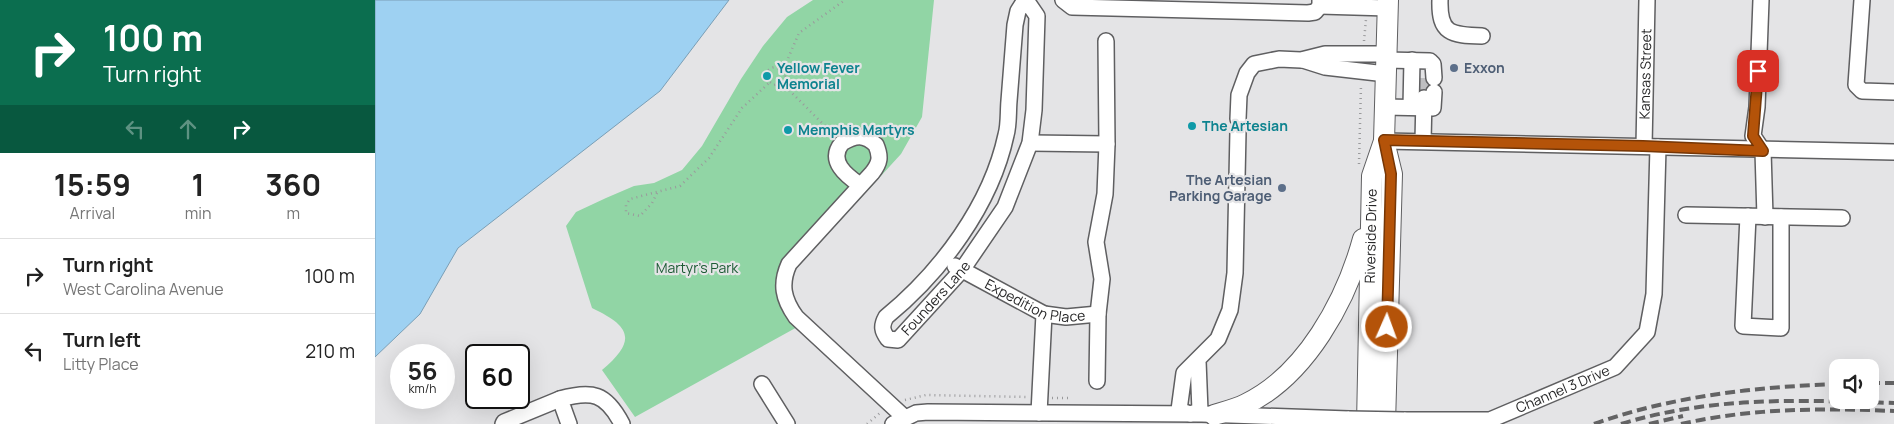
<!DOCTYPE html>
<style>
body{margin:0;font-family:Manrope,sans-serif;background:#f6f6f6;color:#222;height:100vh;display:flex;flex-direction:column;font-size:19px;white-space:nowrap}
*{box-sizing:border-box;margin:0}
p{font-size:16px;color:#767676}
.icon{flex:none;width:28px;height:28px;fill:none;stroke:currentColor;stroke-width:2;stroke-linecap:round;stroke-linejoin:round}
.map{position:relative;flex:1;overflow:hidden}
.details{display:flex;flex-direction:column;background:#fff;width:375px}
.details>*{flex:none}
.guide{background:#0b6e4f;color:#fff;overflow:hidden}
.buttons{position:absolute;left:1454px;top:359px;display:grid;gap:10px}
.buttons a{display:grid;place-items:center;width:50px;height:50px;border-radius:10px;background:#fff;box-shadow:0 5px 20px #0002;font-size:25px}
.speed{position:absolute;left:15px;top:344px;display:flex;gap:10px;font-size:25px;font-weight:700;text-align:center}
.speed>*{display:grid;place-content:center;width:65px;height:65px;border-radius:50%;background:#fff;box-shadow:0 5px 20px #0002;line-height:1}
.speed small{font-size:12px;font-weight:400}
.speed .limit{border:2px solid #111;border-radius:8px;background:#fff;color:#111}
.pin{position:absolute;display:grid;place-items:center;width:42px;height:42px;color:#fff;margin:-21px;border-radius:10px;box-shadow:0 2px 8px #0006}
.me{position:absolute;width:55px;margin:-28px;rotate:2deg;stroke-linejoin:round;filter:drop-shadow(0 0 4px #0008)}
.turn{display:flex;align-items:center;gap:18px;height:105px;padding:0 20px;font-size:22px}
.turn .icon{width:65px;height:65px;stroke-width:2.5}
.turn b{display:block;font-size:35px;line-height:42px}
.lanes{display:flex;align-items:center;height:48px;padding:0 20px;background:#0003;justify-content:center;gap:25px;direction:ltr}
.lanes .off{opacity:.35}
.eta{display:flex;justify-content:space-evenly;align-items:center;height:85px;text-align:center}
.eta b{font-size:30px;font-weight:700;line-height:35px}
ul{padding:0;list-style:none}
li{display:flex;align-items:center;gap:15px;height:75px;padding:0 20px;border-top:1px solid #e0e0e0}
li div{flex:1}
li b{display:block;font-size:19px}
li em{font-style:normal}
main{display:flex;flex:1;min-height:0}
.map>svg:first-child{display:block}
.green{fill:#91d5a5}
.water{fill:#9ed1f2;stroke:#7a9eb5}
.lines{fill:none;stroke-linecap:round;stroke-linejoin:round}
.minor-tunnel{stroke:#bebec0;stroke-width:15;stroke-dasharray:15 8;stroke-linecap:butt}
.minor-casing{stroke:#5f5f61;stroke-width:18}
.major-casing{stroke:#5f5f61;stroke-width:22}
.path{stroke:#9a9a9c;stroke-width:2.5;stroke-dasharray:1 4;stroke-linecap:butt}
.minor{stroke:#fff;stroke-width:15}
.major{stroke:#fff;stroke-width:20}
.rail{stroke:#636364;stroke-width:4;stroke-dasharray:10 5;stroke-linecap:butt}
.minor-bridge-casing{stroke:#5f5f61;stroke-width:18;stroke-linecap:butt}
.minor-bridge{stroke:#fff;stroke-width:15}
.route-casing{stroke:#753606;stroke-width:12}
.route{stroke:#b45309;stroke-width:9}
.service-dot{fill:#5c6f8a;stroke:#e4e4e6;stroke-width:2}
.culture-dot{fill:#0f9aa8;stroke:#e4e4e6;stroke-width:2}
.labels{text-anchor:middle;stroke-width:4.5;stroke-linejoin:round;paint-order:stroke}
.culture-label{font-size:14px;font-weight:bold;fill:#0d838f;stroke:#e4e4e6;text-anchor:start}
.service-label{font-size:14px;font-weight:bold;fill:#4e5e75;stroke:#e4e4e6;text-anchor:start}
.street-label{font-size:14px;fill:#262627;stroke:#e4e4e6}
.park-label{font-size:14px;fill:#1d5b35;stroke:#e4e4e6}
</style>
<main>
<section class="details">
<div class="guide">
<div class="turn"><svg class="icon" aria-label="right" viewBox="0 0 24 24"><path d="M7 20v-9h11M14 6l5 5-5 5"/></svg><div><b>100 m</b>Turn right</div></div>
<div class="lanes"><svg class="icon off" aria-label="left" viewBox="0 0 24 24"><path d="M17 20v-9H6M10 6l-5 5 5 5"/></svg><svg class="icon off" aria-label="ahead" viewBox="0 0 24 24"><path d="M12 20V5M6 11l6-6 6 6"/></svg><svg class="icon" aria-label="right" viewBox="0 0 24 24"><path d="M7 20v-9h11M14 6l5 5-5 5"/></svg></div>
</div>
<div class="eta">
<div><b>15:59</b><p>Arrival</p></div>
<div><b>1</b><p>min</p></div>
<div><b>360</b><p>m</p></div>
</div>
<ul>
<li><svg class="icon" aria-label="right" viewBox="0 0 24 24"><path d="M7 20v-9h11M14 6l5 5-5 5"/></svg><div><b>Turn right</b><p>West Carolina Avenue</p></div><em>100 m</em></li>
<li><svg class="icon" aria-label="left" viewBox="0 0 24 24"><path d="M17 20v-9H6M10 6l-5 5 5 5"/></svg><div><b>Turn left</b><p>Litty Place</p></div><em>210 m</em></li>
</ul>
</section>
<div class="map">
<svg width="1519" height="424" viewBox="0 0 1519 424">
<rect width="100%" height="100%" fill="#e4e4e6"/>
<path class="green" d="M438 0H559L547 117 526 154 418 272C413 295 421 303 435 320L260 417 227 370C263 340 255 326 217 308L191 226 201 212 231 198 259 186 279 183 307 170 327 146 366 79 388 46 412 17Z"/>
<path class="water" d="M0 0H354L285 91 83 248 45 314 0 357Z"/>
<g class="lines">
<path class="minor-tunnel" d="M1049 78V91"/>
<g class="minor-casing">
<g id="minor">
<path id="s1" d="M650 0 643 11 640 25C638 51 636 76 634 101 633 112 634 125 631 135 616 205 566 272 511 317 506 326 507 331 513 339L523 340 587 270 630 207 655 143 659 110 662 16 651 0"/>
<path d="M688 0 697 7 933 13 940 12 945 6V0"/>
<path d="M1065 0C1064 34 1076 35 1107 36"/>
<path d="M1386 0 1382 107 1378 136 1388 151 1390 217"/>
<path d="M1487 0 1481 85 1487 91 1519 92"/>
<path d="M945 6 1013 8"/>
<path d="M928 60 950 67 1011 74"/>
<path d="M1011 60 1055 61 1058 64 1059 78"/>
<path d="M1010 107 1058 108 1059 92"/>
<path d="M1036 107 1037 60"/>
<path d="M863 119 864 95 872 73 879 64 904 59 926 60 950 54H1012"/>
<path d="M1009 141 1519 152"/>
<path d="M1048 141 1049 98"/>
<path d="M655 143 732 144"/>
<path id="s2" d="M1269 146 1272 0"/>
<path d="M485 185C472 176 452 161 467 143 481 135 489 134 501 145 506 157 505 163 497 173L414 264C405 284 408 299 421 317L529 417"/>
<path d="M1311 215 1467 218"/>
<path d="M1373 216 1368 326 1406 328V217"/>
<path id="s3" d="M580 266 669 314 691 317 723 314"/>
<path d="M823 361 825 411 815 414 804 410 809 373 843 339 855 310 860 273 863 131"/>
<path d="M722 381 723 314 727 279 721 242 730 194 732 144 731 41"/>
<path d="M387 384 412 424"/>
<path d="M664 413 669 314"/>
<path id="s4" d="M1029 420H1115L1240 367 1272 332 1279 294 1283 147"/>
<path d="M128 424 129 422 185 399"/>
<path d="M194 424 185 399C217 390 231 393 247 424"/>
<path d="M518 424 541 413 553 412 827 414 974 419"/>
</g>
</g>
<g class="major-casing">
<g id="major">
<path d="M839 415C849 412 861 409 871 404 931 375 971 301 988 239"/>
<path id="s5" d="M992 424 997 176 1009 141"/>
<path d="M1010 424 1017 174 1009 141 1013 0"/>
</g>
</g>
<path class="path" d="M989 41 991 19
M408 70 400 67C393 68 390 73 392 80L399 85 408 82 410 76 408 70 424 33 470 0
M407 83 459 135
M984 164 986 85
M282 193 277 203 265 216 251 213V205L255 199 305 186 334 158 367 108 394 83
M677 398H697
M530 400 551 395 652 397
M492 424 506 412"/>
<use href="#minor" class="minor"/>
<use href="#major" class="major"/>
<path class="rail" d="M1495 383H1519
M1219 424C1297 396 1380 387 1462 384
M1246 424C1337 396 1425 400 1519 403
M1274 424 1308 416
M1306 424C1376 408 1448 408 1519 411"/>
<g class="minor-bridge-casing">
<path id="minor-bridge" d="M974 419 1029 420"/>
</g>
<use href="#minor-bridge" class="minor-bridge"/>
</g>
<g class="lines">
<g class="route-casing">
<path id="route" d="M1012 327 1016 174 1009 140 1268 146 1388 151 1378 136 1383 71"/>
</g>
<use href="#route" class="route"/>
</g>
<g class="service-dot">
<circle cx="1079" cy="68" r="5"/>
<circle cx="907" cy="188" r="5"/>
</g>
<g class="culture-dot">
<circle cx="392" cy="76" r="5"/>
<circle cx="817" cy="126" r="5"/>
<circle cx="413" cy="130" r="5"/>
</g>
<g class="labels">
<g class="culture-label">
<text x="402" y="73">Yellow Fever<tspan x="402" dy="16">Memorial</tspan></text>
<text x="827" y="131">The Artesian</text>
<text x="423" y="135">Memphis Martyrs</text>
</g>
<g class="service-label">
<text x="1089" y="73">Exxon</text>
<text x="897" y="185" text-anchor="end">The Artesian<tspan x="897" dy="16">Parking Garage</tspan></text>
</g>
<g class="street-label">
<text dy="5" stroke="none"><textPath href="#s2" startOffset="72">Kansas Street</textPath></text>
<text dy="5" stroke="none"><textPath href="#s5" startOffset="188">Riverside Drive</textPath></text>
<text dy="5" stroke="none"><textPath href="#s3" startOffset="89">Expedition Place</textPath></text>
<text dy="5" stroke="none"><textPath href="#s1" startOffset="450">Founders Lane</textPath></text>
<text dy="5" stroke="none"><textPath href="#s4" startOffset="165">Channel 3 Drive</textPath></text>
</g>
<g class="park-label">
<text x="322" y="273">Martyr's Park</text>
</g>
</g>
</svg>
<div class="buttons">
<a><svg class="icon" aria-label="sound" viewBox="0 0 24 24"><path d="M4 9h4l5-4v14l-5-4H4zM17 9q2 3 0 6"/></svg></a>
</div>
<div class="speed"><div>56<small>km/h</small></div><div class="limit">60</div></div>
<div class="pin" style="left:1383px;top:71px;background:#d93025"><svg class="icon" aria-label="arrive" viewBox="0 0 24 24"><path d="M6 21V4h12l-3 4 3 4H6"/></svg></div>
<svg class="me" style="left:1012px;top:327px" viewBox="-20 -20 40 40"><circle r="17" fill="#b45309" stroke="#fff" stroke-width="3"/><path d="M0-11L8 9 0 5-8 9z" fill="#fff"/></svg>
</div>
</main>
